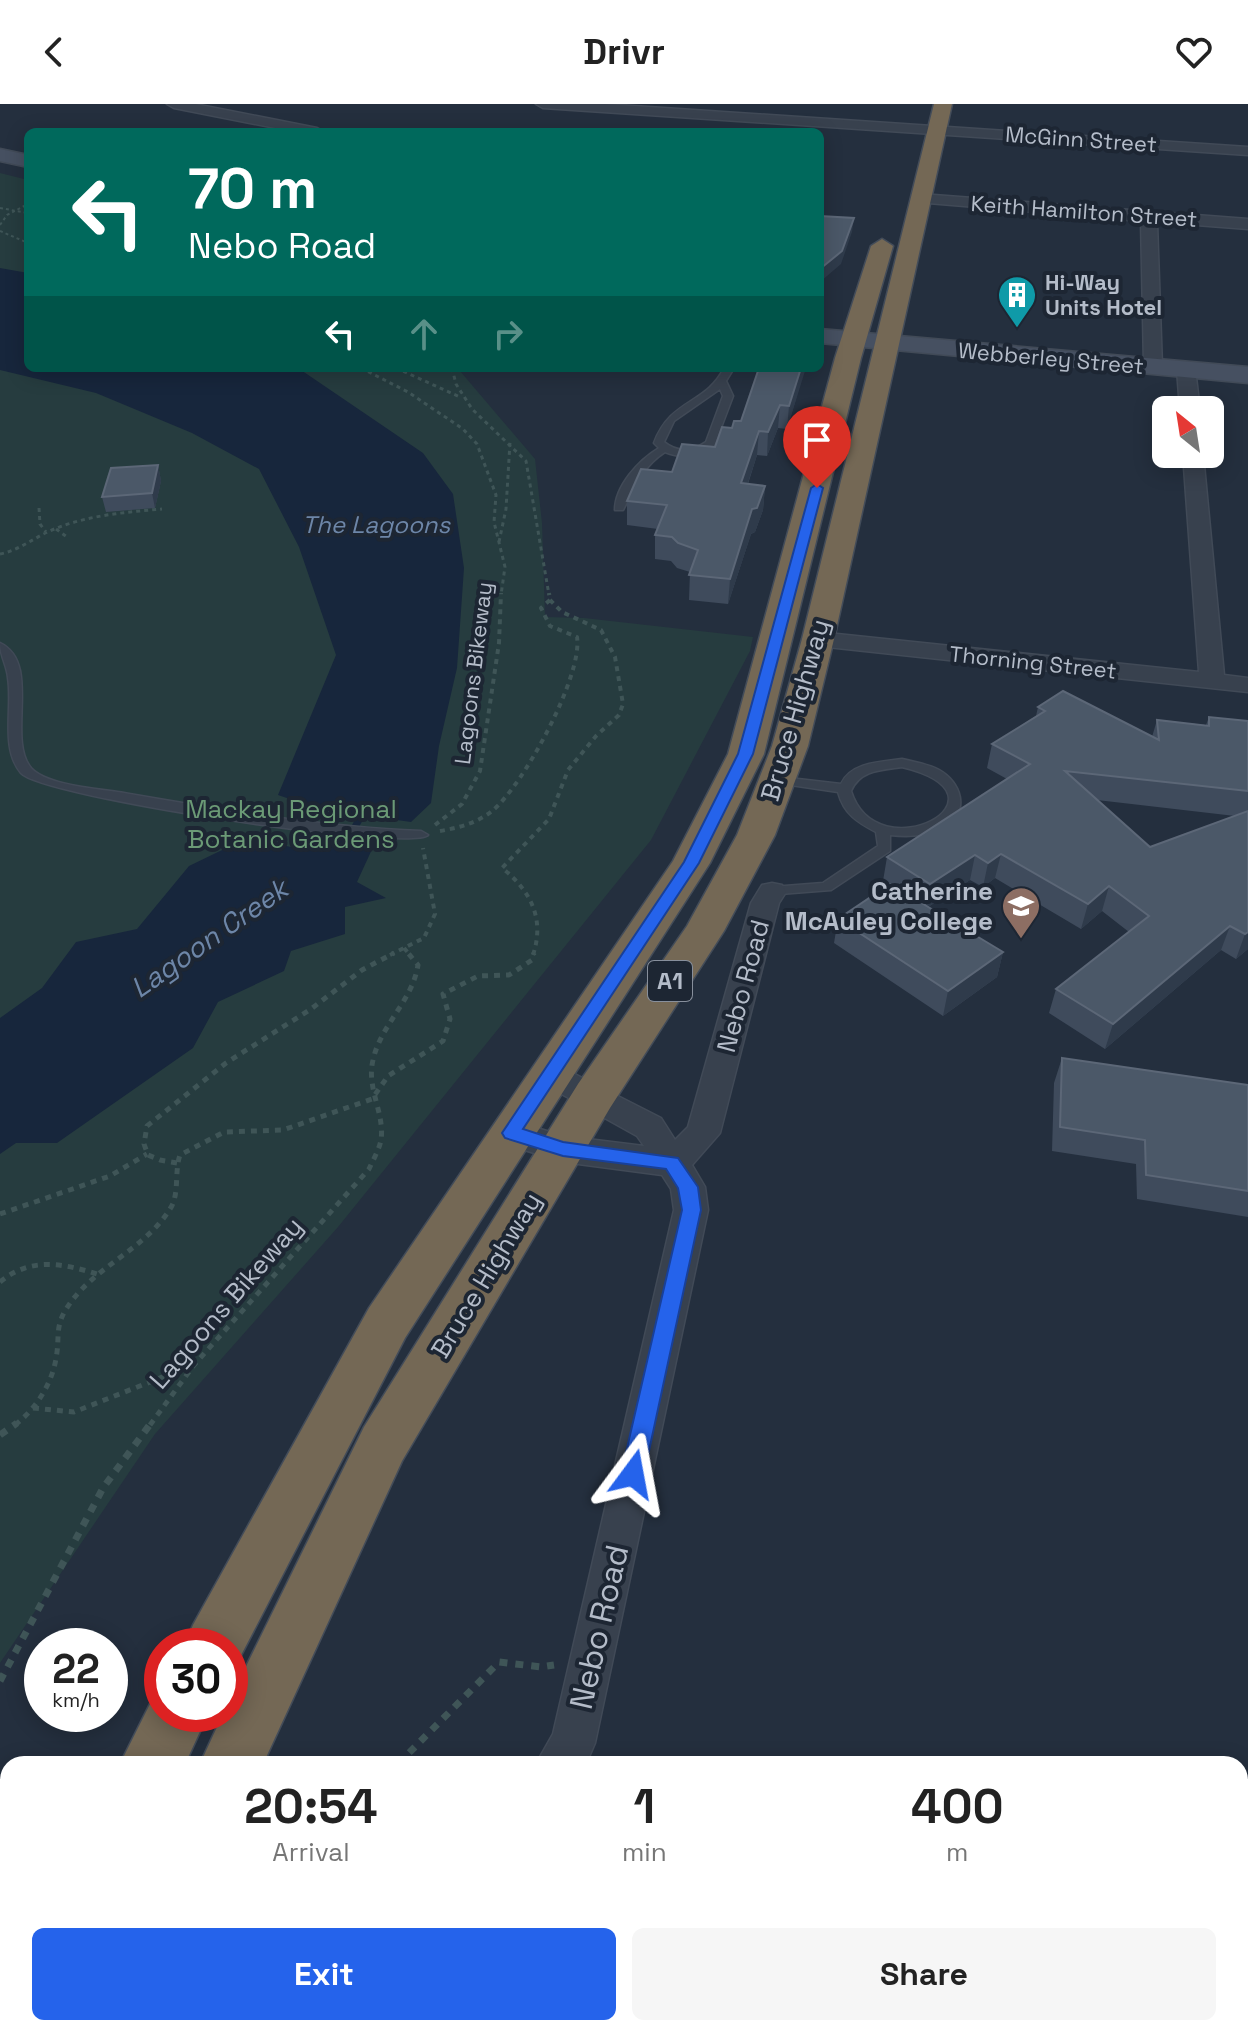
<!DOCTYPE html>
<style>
body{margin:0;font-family:"Space Grotesk",sans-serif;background:#f6f6f6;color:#222;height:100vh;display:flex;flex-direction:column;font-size:30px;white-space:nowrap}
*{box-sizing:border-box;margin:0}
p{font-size:26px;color:#767676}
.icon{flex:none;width:44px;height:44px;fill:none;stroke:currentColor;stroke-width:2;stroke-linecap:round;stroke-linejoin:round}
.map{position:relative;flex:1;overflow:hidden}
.side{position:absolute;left:0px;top:1652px;width:1248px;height:280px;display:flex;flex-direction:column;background:#fff;border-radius:24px 24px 0 0;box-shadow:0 4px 20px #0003}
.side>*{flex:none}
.hud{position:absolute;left:24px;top:24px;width:800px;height:244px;border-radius:12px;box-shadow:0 4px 20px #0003;background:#00695c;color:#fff;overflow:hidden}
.needle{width:52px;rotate:330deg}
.tools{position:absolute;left:1152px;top:292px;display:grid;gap:16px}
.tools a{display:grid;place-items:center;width:72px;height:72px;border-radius:12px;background:#fff;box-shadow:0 4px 20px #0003;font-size:40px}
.speed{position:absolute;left:24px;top:1524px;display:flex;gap:16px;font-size:40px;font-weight:700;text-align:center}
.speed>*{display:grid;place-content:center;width:104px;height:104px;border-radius:50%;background:#fff;box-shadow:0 4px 20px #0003;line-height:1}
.speed small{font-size:20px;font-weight:400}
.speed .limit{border:12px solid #d22;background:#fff;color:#111}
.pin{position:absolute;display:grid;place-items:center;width:68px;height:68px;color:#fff;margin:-82px -34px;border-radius:50% 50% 50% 0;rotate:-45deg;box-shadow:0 0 8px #0007}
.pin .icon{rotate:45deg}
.me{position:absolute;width:88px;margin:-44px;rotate:13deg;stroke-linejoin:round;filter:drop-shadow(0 0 6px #0008)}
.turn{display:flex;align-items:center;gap:28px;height:168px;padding:0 32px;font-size:36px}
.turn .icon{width:104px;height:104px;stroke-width:2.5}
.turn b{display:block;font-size:56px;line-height:68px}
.lanes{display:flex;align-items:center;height:76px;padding:0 32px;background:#0003;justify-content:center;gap:40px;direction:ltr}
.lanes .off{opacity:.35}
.eta{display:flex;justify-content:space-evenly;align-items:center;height:136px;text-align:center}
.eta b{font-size:48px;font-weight:800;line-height:56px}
.primary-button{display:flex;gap:16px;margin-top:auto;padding:16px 32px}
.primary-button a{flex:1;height:92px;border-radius:12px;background:#2563eb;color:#fff;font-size:32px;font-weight:800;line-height:92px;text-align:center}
.primary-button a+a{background:#f6f6f6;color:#222}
header{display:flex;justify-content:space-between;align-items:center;height:104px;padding:0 32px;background:#fff;font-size:36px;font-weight:800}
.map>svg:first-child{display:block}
.green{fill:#263c3f}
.water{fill:#17263c}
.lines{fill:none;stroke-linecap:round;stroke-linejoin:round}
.stream{stroke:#17263c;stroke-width:7}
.lane-casing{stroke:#414a57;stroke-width:3}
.street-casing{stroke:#414a57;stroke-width:3}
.secondary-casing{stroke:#414a57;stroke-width:3}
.highway-casing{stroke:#434c59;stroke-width:3}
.path-far4{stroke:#3f5557;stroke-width:2;stroke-dasharray:3 3;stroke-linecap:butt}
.path-far3{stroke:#3f5557;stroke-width:3;stroke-dasharray:4 4;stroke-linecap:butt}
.path-far2{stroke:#3f5557;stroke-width:4;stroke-dasharray:5 5;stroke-linecap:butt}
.path-far1{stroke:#3f5557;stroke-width:5;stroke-dasharray:6 6;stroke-linecap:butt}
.path{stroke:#3f5557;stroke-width:7;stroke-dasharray:8 8;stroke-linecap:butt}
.lane{fill:#38414e;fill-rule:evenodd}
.street{fill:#38414e;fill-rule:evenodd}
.secondary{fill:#465061;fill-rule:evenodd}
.highway{fill:#746855;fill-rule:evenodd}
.wall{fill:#3f4b5c;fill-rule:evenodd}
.shaded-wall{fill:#2f3b4b}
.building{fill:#4b5868;stroke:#5c6777;stroke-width:2}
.route{fill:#2563eb;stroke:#184099;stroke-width:2}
.labels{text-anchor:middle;stroke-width:8;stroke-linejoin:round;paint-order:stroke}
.far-street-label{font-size:22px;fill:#b4bcc9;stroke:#1d2633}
.far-poi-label{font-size:22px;font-weight:bold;fill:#b4bcc9;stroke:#1d2633;text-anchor:start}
.far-water-label{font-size:24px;font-style:italic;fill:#6d86a8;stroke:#1d2633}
.shield{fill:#1d2633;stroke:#878f9c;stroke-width:2}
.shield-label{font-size:24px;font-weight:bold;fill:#b4bcc9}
.street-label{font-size:26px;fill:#b4bcc9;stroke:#1d2633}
.park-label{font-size:26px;fill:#6b9a76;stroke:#1d2633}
.poi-label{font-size:26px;font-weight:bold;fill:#b4bcc9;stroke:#1d2633;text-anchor:end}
.water-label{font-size:28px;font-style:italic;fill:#6d86a8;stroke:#1d2633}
.near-street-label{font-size:32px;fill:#b4bcc9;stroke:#1d2633}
</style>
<header><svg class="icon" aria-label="back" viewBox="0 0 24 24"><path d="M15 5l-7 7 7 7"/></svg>Drivr<svg class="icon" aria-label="heart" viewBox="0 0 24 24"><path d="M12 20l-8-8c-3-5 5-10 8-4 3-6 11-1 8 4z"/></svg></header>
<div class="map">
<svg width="1248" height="1932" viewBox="0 0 1248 1932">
<rect width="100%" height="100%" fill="#242f3e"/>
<path class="green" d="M0 69 28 76V264H462L460 267 535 355 542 419 545 513 584 514 753 533 750 547 651 736 338 1123 155 1330 0 1559Z"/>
<path class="water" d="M0 164 28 169V264H298L423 349 453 390 464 464 457 564 439 642 431 699 411 718 319 705 278 691 336 551 299 443 259 365 192 329 96 289 0 266Z
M249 733 295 744 326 734 374 741 357 778 386 794 345 803V830L291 847 284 867 218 898 193 944 57 1039H16L0 1050V914L42 884 76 838 137 825 189 762Z"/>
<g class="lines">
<path class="stream" d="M338 745 345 740 367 702"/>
<g class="lane-casing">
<path id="lane" d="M724 264H734L726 277 733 292 714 342C698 352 683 355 665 348 642 363 635 383 623 406H615C615 382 639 356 659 344L654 339C671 294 706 301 724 264ZM720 285 723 292 706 338C691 348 678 349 664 338L674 317Z
M0 539C42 559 6 634 31 664 47 682 101 685 124 689 223 706 321 723 421 727L428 731C408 748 42 693 21 669 0 644 13 604 8 574 7 561 0 552 0 539Z
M902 655C914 658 928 660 939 666 961 678 970 706 946 722 931 732 908 733 890 731V747L831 786 767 791 765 788 767 785 772 783 823 779 878 742 876 728C857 718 844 710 838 688L777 679 770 675 772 672 841 680C851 658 881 658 902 655ZM902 663C1022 692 877 770 851 687 860 666 881 666 902 663Z"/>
</g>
<g class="street-casing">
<path id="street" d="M167 0H195L317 24 324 28H296L174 4Z
M536 0H604L1248 43V51L543 4Z
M921 90 1248 115V125L1157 118 1162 262 1153 268 1144 262 1141 117 916 98 913 95Z
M1186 259 1195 265 1200 306H1180L1177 265Z
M1183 350H1203L1224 571 1248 574V588L818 542 810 540 806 535 810 530 818 528 1199 568Z
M772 779 782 781 786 788 779 799 720 1029 692 1061 705 1083 708 1106 595 1639 586 1660H536L553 1630 674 1106 671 1085 662 1071 563 1058 499 1038 494 1029 499 1020 511 1016 563 1032 644 1042 637 1032 540 978 535 970 540 962 551 958 661 1014 675 1036 688 1023 751 799 762 781Z"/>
</g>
<g class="secondary-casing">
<path id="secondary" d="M0 45 28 51V63L0 57Z
M820 225 1248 263V279L820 239Z"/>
</g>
<g class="highway-casing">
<path id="highway" d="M934 0H952L834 535 808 642 775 731 724 827 610 1004 402 1357 263 1660H200L223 1610H230V1595L364 1323 578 980 687 822 737 731 772 642 802 535Z
M882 135 893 142 861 254 764 650 710 759 405 1234 235 1563 230 1565V1542H184L193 1521 369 1204 673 757 728 650 835 254 871 142Z
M162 1586V1610H208L185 1660H120L156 1588Z
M8 1898V1924H65L62 1932H0V1913Z
M86 1924H156L153 1932H83Z"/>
</g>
<path class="path-far4" d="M0 104 28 109
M0 121 7 111 28 100
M0 127 28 139"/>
<path class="path-far3" d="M361 264 408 288 463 325 477 340 496 391 494 418 505 463 501 491
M396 264 460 293
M452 264 456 280 472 305 526 357 549 491
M39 404 40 420 46 428
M56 425 67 433
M499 438 506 405 510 338
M0 450C21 446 37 431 57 424 90 411 127 408 162 405"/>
<path class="path-far2" d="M435 721 462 700 480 667 499 539 501 489
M440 727C458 724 477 719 492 707 523 682 583 572 577 533L550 522 541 504 550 496 549 489
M404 844 410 851
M390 851 424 834 435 810 423 744
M533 851C545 815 531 787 502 764L549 715 568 666 596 632 619 611 623 600 615 553 601 526 562 508 550 496"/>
<path class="path-far1" d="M177 1059 160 1056 148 1051 144 1040 147 1022 226 959 311 905 362 866 394 849
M0 1110 110 1072 147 1050
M0 1178C30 1153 62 1159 97 1170
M33 1304 74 1308 193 1261
M15 1321C37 1304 54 1277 57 1248 59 1233 56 1222 65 1207 90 1164 144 1147 170 1105 180 1090 174 1068 180 1051L224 1028 283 1026 372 995 388 972 443 937 450 915 443 890 478 872 509 871 532 856 534 849
M150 1321 194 1261 369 1065C373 1056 379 1046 381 1036 385 1009 366 984 373 956 381 920 412 898 418 861L408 849"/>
<path class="path" d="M0 1331 17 1319
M0 1577 103 1384 151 1319
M398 1660 499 1558 541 1563 554 1561
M191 1932 197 1924"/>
<use href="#lane" class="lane"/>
<use href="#street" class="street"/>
<use href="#secondary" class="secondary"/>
<use href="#highway" class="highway"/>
</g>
<path class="wall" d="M759 264H805L787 325 778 324 767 352 757 351 748 380 765 382 763 406 755 428 751 430 728 500 689 496 690 468 677 464 671 457 655 455V431L658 425 627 421V397L672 368 715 343 732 324 741 317Z
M158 361 161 377 155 404 106 408 102 393Z
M1038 603 1152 633 1157 616 1206 621 1209 613 1248 617V845L1236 855 1221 846 1105 945 1049 909 1056 885 1129 828 1102 807 1081 825 995 774 983 783 970 776 928 803 1003 848 997 873 943 912 834 839 838 815 888 781 883 777 887 753 1007 675 987 664 992 640 1036 612ZM1097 696 1235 712 1150 743Z
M1062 954 1248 981V1113L1137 1095 1136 1060 1052 1047 1054 979Z"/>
<path class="shaded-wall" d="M854 114 852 128 841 160 820 178V165Z
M801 264H805V267L787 325 789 302Z
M780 301 778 324 767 352 768 328Z
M759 327 757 351 740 403 741 379Z
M158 361 161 377 155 404 152 389Z
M765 382 763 406 755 428 751 430 728 500 730 475 752 405Z
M1001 750 995 774 983 783 988 759Z
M975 751 970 776 925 805 930 780Z
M1109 782 1102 807 1081 825 1088 800Z
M1230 822 1221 846 1105 945 1113 920Z
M1248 828V845L1236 855 1245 830Z
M1003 848 997 873 943 912 948 887Z"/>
<path class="building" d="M820 112 854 114 842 147 820 165Z
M759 264H801L789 302 780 301 768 328 759 327 741 379 765 382 757 404 752 405 730 475 689 471 698 446 678 439 672 433 655 431 667 401 627 397 641 365 672 368 682 340 715 343 722 323 732 324 734 317H741Z
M158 361 152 389 102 393 111 364Z
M1063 587 1159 636 1157 616 1209 622V613L1248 617V687L1065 667 1150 743 1248 707V828L1245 830 1230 822 1113 920 1056 885 1149 812 1109 782 1088 800 1001 750 988 759 975 751 930 780 887 753 1030 660 992 640 1045 607 1038 603Z
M890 780 1003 848 948 887 838 815Z
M1062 954 1248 981V1087L1146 1071 1145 1036 1060 1023Z"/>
<path class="route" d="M817 380 823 384 753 650 699 759 523 1025 563 1038 678 1054 698 1083 701 1106 644 1370 641 1377 633 1380 625 1377 621 1370 682 1106 678 1084 666 1065 563 1052 505 1034 502 1029 684 758 738 650 811 384Z"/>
<defs>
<g id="building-pin" transform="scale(2)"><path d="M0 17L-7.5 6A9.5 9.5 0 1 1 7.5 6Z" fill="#0f9aa8" stroke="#1d2633"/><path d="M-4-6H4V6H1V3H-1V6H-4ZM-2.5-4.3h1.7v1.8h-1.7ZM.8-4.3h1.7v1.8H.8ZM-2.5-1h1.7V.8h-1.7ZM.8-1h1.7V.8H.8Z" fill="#fff"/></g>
<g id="school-pin" transform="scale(2)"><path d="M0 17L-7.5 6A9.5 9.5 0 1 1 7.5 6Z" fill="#8d6e63" stroke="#1d2633"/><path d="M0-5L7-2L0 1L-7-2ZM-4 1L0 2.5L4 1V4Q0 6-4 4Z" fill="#fff"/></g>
</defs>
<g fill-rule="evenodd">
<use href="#building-pin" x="1017" y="191"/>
<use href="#school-pin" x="1021" y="802"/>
</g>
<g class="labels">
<g class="far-street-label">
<text transform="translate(1081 35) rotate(4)" y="8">McGinn Street</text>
<text transform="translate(1084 107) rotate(4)" y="8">Keith Hamilton Street</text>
<text transform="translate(1051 254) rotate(5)" y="8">Webberley Street</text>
<text transform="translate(1033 558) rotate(6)" y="8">Thorning Street</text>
<text transform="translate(473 569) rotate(-83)" y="8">Lagoons Bikeway</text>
</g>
<g class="far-poi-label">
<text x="1045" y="186">Hi-Way<tspan x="1045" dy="25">Units Hotel</tspan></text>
</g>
<g class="far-water-label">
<text x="376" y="429">The Lagoons</text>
</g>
<rect class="shield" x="648" y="857" width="44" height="40" rx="6"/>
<g class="shield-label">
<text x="670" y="885">A1</text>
</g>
<g class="street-label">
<text transform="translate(795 606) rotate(-74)" y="9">Bruce Highway</text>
<text transform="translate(743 882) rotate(-75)" y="9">Nebo Road</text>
<text transform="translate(486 1171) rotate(-59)" y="9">Bruce Highway</text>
<text transform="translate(226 1199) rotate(-49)" y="9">Lagoons Bikeway</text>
</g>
<g class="park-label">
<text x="291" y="714">Mackay Regional<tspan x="291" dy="30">Botanic Gardens</tspan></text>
</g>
<g class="poi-label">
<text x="993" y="796">Catherine<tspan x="993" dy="30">McAuley College</tspan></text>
</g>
<g class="water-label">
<text transform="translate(209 834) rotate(-35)" y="10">Lagoon Creek</text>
</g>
<g class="near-street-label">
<text transform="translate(599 1523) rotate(-77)" y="11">Nebo Road</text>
</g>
</g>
</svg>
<div class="tools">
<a><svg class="needle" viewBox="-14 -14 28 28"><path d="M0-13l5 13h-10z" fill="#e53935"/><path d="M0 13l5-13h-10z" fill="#767676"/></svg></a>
</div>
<div class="speed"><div>22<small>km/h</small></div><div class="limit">30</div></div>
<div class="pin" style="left:817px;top:384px;background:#d93025"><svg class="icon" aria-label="arrive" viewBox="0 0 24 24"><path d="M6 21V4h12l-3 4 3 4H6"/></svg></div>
<svg class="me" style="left:633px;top:1370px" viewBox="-20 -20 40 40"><path d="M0-17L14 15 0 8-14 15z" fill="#2563eb" stroke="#fff" stroke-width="4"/></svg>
<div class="hud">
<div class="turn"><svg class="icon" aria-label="left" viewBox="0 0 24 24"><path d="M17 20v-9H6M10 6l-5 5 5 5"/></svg><div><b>70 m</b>Nebo Road</div></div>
<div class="lanes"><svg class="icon" aria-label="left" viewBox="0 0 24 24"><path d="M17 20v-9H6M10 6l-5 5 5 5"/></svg><svg class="icon off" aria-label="ahead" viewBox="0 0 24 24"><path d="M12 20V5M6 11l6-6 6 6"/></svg><svg class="icon off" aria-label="right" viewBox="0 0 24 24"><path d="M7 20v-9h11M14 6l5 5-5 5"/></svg></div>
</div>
<section class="side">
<div class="eta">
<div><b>20:54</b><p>Arrival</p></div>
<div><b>1</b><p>min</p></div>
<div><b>400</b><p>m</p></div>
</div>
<div class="primary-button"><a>Exit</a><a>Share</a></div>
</section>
</div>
